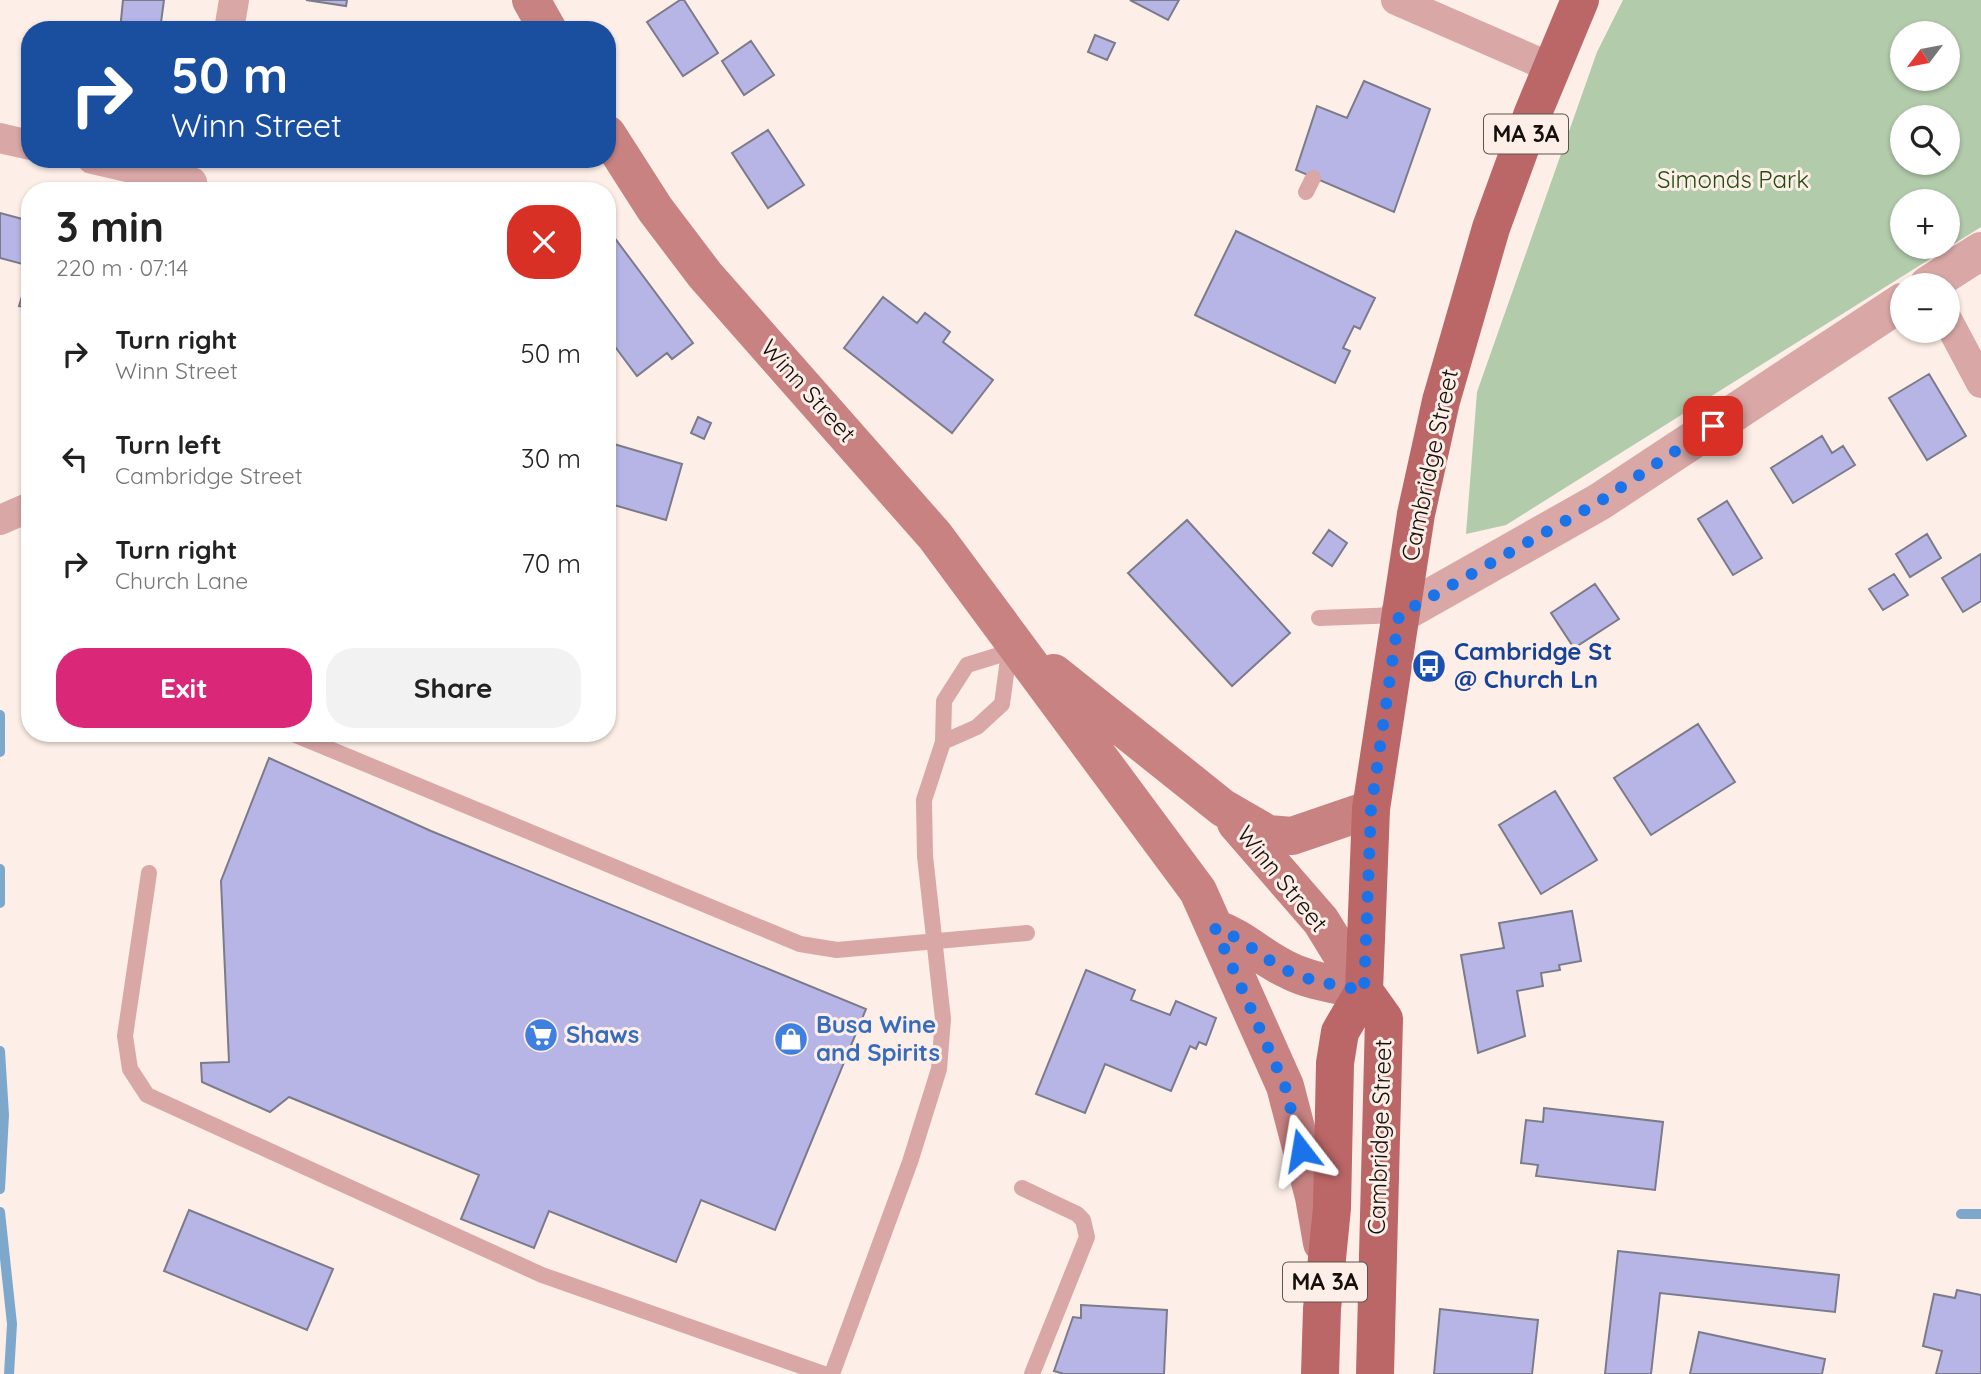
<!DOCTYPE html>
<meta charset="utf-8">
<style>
body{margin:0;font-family:Quicksand,sans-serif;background:#f2f2f2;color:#222;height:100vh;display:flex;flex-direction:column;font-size:26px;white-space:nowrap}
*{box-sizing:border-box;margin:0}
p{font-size:23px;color:#767676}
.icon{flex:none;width:38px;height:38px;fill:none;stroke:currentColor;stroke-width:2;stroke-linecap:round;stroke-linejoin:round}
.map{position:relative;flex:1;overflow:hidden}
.side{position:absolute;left:21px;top:182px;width:595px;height:560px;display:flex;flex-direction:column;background:#fff;border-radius:28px;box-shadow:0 2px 5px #0004}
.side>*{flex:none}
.guide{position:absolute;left:21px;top:21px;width:595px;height:147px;border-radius:28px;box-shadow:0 2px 5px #0004;background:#1a4fa0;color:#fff;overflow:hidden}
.needle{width:46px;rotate:238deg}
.fabs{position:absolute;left:1890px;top:21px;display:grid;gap:14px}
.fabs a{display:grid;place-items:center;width:70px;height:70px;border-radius:50%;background:#fff;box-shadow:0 2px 5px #0004;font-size:35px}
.pin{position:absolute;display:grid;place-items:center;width:60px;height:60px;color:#fff;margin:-30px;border-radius:14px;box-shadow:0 4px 10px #0006}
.me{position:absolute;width:77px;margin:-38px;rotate:346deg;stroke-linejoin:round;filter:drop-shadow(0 0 5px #0008)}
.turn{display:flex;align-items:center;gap:24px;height:147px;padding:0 35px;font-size:32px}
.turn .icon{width:91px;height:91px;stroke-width:2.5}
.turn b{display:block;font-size:49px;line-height:60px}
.round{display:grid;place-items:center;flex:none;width:74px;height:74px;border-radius:28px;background:#f2f2f2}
.summary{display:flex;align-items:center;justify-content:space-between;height:119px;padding:0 35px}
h1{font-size:42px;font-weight:700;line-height:52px}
.button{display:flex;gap:14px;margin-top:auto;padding:14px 35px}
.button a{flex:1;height:80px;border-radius:28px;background:#db2777;color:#fff;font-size:28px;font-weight:700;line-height:80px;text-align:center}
.button a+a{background:#f2f2f2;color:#222}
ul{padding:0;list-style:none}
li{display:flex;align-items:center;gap:21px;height:105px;padding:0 35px}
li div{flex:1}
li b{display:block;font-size:26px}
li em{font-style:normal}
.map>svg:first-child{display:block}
.green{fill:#b2cbab;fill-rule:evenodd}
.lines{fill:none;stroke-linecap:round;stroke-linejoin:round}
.stream{stroke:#7ea8cb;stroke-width:10}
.building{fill:#b6b5e6;stroke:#7b7b8a;stroke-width:2}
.service{stroke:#d8a7a6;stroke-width:16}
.minor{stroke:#d8a7a6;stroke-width:30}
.tertiary{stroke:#d8a7a6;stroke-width:38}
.secondary{stroke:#c88282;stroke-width:38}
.primary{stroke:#bb6667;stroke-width:38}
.route{stroke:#1a73e8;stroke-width:12;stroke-dasharray:0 21.6}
.labels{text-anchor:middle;stroke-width:6;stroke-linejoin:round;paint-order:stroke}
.shield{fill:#fdefe7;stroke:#5b534e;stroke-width:2}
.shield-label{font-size:23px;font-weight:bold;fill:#16100d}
.park-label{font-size:24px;fill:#234e13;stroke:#fdefe7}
.street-label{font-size:24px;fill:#16100d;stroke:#fdefe7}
.transit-label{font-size:24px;font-weight:bold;fill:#164399;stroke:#fdefe7;text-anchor:start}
.shop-label{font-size:24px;font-weight:bold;fill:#366cbe;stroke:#fdefe7;text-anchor:start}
</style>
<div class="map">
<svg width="1981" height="1374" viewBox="0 0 1981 1374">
<rect width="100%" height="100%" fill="#fdefe7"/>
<path class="green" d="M1623 0H1981V227L1506 525 1466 534 1477 392 1597 52ZM1902 33H1948V79H1902ZM1902 117H1948V163H1902ZM1902 201H1948V247H1902Z"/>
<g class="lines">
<path class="stream" d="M0 715V752
M0 869V903
M0 1051 4 1115 0 1189
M0 1212 12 1324 9 1374
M1961 1214H1981"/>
</g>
<path class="building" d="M123 0H164L160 30H120Z
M306 0H347L346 6Z
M680 0H684L718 53 683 76 647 22Z
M1130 0H1179L1168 20Z
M1095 35 1115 43 1107 60 1088 52Z
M751 41 774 75 744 95 722 61Z
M1364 81 1430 109 1394 212 1296 170 1317 106 1347 118Z
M768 130 804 185 768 208 732 153Z
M0 213 30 221V266L0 258Z
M1236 231 1375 298 1360 329 1354 326 1343 348 1350 351 1335 383 1195 315Z
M611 233 693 343 672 359 667 353 637 376 607 336V236Z
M30 271V309L19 306Z
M883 297 917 323 925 313 950 332 943 342 993 380 952 433 844 348Z
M1929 374 1966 436 1927 460 1889 398Z
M698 417 711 423 704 439 691 433Z
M1822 436 1832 453 1843 446 1855 465 1793 503 1771 468Z
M607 442 682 464 666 520 607 503Z
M1727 501 1762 558 1733 575 1698 519Z
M1187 520 1290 633 1232 686 1128 573Z
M1329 530 1347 543 1332 566 1313 553Z
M1927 534 1941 558 1910 577 1896 554Z
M1981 554V601L1963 612 1942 578Z
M1894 574 1908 595 1883 610 1869 589Z
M1595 584 1619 619 1574 648 1551 613Z
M1698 724 1735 782 1651 835 1614 778Z
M269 758 431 831 866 1009 775 1230 701 1200 676 1262 549 1211 534 1248 461 1219 479 1175 289 1097 270 1112 202 1082 201 1063 229 1062 221 881Z
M1555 791 1597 860 1541 894 1499 825Z
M1572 911 1581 961 1559 965 1560 970 1541 973 1543 986 1517 991 1525 1036 1478 1053 1461 955 1504 948 1499 923Z
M1086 970 1135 990 1131 1000 1170 1015 1176 1001 1216 1018 1206 1045 1199 1042 1196 1049 1190 1046 1171 1091 1105 1064 1085 1113 1036 1094Z
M1544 1108 1663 1122 1655 1190 1536 1176 1538 1165 1521 1163 1526 1120 1543 1122Z
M189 1210 333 1269 307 1330 164 1271Z
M1618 1251 1839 1275 1835 1312 1660 1293 1651 1374H1605Z
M1957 1290 1981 1295V1374H1936L1942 1351 1923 1346 1934 1294 1955 1298Z
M1081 1305 1167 1310 1164 1374H1064L1054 1371 1073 1317 1081 1318Z
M1440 1309 1538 1320 1532 1374H1434Z
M1699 1332 1825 1359 1822 1374H1690Z"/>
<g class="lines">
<path class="service" d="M1306 192 1313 178
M1319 618 1399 615
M291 733 800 944 837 950 1027 933
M943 742 977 727 1002 704 1009 652 1013 646
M149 873 125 1036 130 1069 147 1095 542 1275 824 1374
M1022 1188 1077 1214 1083 1220 1087 1237 1032 1374
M832 1374 910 1162 939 1069 943 1019 925 856 924 800 943 742 944 701 967 665 1009 652"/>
<path class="minor" d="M1396 0 1552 68
M229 30 234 0
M0 138 30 145
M92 159 192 182
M1948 321 1981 383
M0 520 30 507"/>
<path class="tertiary" d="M1928 285 1981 251
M1399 615 1599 502 1902 302"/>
<path class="secondary" d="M531 0 548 30
M607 134 655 209 705 275 935 536 1198 891 1285 1086 1314 1197 1322 1243
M1054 673 1223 808 1268 834 1292 836 1371 809
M1236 823 1321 921 1364 991
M1215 928C1245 939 1261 958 1290 971 1312 982 1340 985 1364 991"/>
<path class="primary" d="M1364 991 1384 1019 1375 1374
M1320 1374 1322 1309 1332 1208 1335 1063 1340 1032 1364 991 1371 809 1416 514 1441 401 1491 228 1533 113 1580 0"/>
</g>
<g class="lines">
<path class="route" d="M1301 1150 1285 1086 1215 928C1246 939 1261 958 1290 972 1312 982 1340 985 1364 991L1371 809 1399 615 1599 502 1713 426"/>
</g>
<defs>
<g id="bus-disc" transform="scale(1.75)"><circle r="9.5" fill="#1a4fb4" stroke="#fdefe7"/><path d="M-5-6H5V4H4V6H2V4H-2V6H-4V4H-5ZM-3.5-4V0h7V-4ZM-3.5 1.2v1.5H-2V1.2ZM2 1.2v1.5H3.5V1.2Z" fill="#fff"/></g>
<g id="supermarket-disc" transform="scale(1.75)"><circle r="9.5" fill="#3f7fe0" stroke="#fdefe7"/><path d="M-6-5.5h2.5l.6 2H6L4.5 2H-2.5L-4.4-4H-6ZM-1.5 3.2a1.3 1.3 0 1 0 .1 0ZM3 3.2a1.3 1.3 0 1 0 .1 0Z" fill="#fff"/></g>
<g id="shop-disc" transform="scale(1.75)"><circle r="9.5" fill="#3f7fe0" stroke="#fdefe7"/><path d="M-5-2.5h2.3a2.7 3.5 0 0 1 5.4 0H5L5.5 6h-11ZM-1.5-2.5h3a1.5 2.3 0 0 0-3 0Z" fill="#fff"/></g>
</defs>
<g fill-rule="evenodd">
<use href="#bus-disc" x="1429" y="666"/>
<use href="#supermarket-disc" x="541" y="1035"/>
<use href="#shop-disc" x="791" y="1039"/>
</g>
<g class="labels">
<g class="shield">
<rect x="1484" y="114.5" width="84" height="39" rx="5"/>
<rect x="1283" y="1262.5" width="84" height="39" rx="5"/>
</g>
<g class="shield-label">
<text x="1526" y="142">MA 3A</text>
<text x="1325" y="1290">MA 3A</text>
</g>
<g class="park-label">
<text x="1733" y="188">Simonds Park</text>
</g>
<g class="street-label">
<text transform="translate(808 391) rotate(48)" y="8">Winn Street</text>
<text transform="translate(1430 465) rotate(-78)" y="8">Cambridge Street</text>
<text transform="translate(1282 879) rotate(51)" y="8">Winn Street</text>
<text transform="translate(1380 1137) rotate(-88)" y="8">Cambridge Street</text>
</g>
<g class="transit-label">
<text x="1454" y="660">Cambridge St<tspan x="1454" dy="28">@ Church Ln</tspan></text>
</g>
<g class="shop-label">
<text x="816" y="1033">Busa Wine<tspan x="816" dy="28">and Spirits</tspan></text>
<text x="566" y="1043">Shaws</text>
</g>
</g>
</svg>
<div class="fabs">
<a><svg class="needle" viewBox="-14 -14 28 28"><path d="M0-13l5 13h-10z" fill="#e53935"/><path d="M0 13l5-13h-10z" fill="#767676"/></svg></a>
<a><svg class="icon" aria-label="search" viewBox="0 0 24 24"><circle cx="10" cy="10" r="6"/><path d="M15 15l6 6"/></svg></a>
<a>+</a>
<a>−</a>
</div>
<div class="pin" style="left:1713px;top:426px;background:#d93025"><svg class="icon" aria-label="arrive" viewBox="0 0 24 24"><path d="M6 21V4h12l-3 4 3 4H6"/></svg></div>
<svg class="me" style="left:1301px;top:1150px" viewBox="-20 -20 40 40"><path d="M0-17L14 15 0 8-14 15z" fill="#1a73e8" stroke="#fff" stroke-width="4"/></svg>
<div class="guide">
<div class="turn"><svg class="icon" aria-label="right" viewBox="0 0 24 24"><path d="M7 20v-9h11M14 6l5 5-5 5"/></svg><div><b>50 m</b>Winn Street</div></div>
</div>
<section class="side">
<div class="summary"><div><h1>3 min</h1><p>220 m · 07:14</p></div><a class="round" style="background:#d93025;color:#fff"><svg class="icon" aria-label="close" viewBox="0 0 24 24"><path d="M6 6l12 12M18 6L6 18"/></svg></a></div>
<ul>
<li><svg class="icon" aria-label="right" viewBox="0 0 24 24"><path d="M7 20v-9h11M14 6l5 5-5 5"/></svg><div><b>Turn right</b><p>Winn Street</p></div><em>50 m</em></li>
<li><svg class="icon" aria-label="left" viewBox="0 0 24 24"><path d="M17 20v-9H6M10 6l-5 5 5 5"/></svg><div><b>Turn left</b><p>Cambridge Street</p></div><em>30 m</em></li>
<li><svg class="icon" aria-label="right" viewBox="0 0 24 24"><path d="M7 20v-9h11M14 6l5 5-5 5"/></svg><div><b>Turn right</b><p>Church Lane</p></div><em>70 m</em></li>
</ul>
<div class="button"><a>Exit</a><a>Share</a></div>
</section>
</div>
